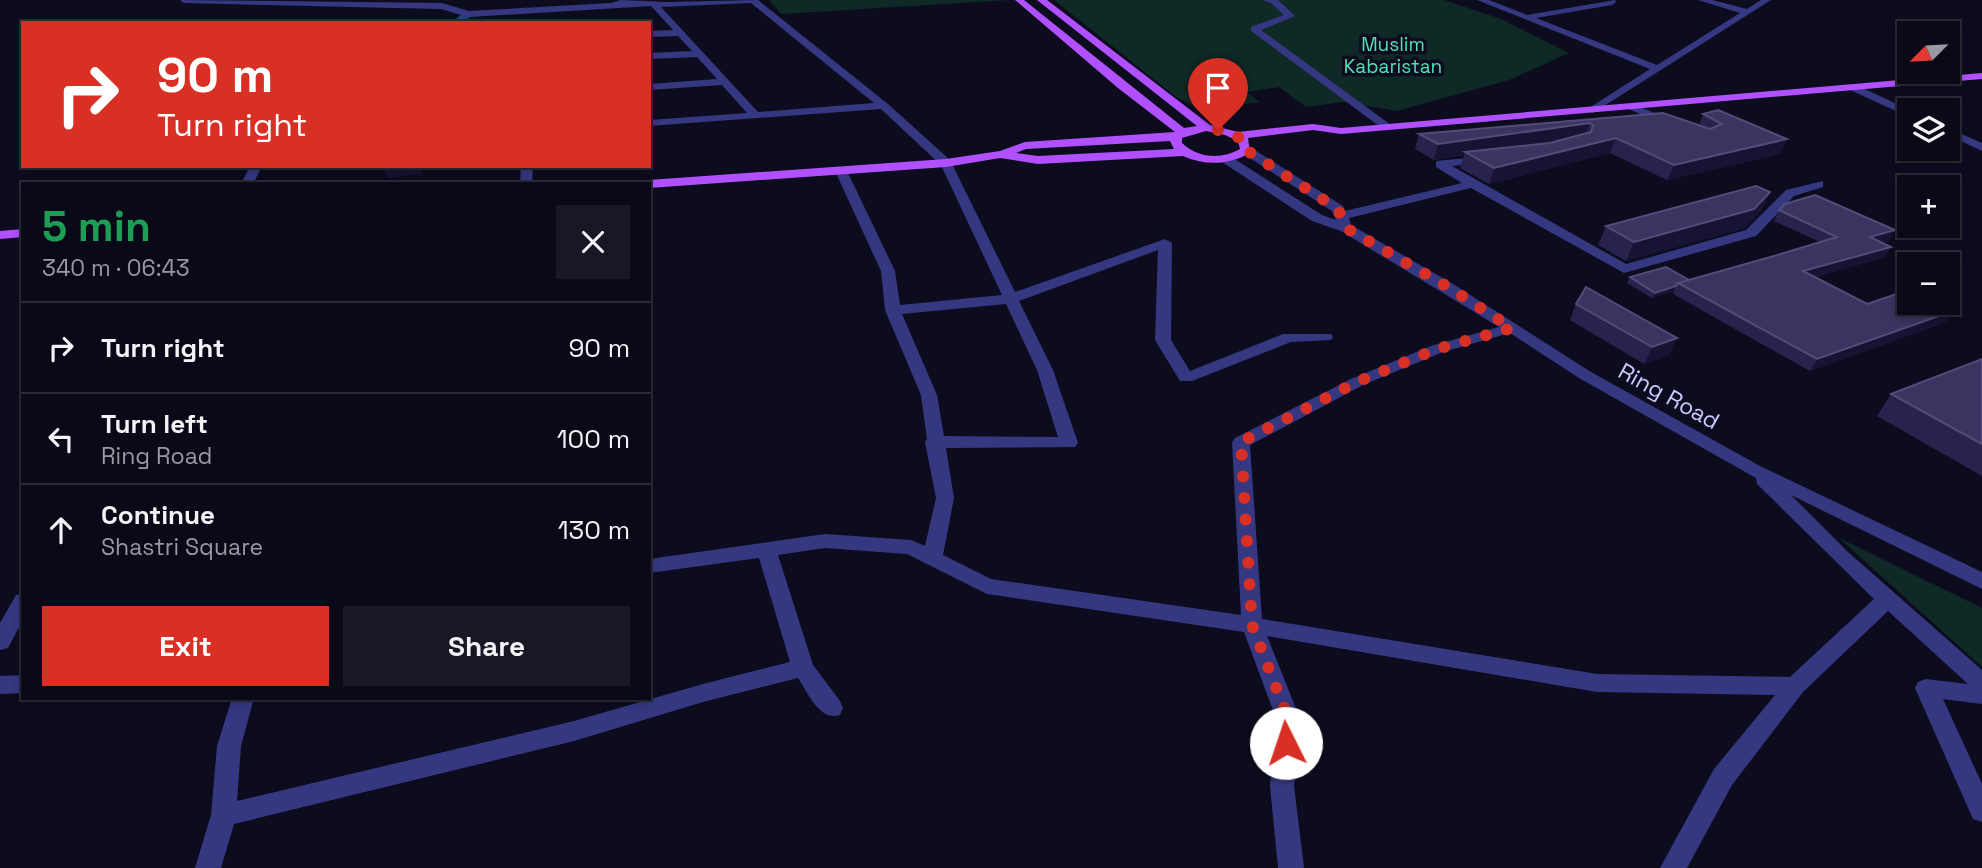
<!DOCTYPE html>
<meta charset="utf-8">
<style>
body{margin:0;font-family:"Space Grotesk",sans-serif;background:#181724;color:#f1f3f6;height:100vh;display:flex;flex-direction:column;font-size:26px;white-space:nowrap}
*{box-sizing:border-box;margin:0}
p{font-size:23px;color:#999aa1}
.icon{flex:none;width:38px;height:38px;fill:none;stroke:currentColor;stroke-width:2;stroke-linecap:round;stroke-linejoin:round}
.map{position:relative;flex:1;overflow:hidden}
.sheet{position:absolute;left:21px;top:182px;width:630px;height:518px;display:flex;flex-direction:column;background:#0a0917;border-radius:0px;box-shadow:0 4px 10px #0003,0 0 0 2px #2a2a36}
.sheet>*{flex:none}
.hud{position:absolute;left:21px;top:21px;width:630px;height:147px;border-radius:0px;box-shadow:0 4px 10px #0003,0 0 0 2px #2a2a36;background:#d93025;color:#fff;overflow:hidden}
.needle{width:46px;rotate:246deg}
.fabs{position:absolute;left:1897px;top:21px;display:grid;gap:14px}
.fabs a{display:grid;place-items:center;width:63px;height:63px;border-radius:0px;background:#0a0917;box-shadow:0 4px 10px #0003,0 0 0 2px #2a2a36;font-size:35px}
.pin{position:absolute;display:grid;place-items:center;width:60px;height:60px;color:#fff;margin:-72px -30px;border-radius:50% 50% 50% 0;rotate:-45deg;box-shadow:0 0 7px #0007}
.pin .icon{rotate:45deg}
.me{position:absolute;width:77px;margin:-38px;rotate:356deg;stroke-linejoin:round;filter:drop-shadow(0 0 5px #0008)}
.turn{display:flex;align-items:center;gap:24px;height:147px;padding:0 21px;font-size:32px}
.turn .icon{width:91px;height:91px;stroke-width:2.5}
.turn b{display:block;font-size:49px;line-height:60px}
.round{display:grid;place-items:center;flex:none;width:74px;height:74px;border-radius:0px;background:#181724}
.overview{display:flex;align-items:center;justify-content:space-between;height:119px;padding:0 21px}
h1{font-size:42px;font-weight:800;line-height:52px;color:#1e9e55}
.button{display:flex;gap:14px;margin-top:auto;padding:14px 21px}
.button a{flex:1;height:80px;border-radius:0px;background:#d93025;color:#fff;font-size:28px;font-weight:800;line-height:80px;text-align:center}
.button a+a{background:#181724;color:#f1f3f6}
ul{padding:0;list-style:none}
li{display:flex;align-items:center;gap:21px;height:91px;padding:0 21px;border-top:2px solid #2a2a36}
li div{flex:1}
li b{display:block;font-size:26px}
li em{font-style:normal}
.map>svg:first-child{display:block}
.green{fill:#0e2926}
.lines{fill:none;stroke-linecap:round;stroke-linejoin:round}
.minor{fill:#353880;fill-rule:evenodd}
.major{fill:#b150ff;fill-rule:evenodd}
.wall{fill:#28234d}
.shaded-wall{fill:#161333}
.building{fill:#3a3560;stroke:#514c79;stroke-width:2}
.route{stroke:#d93025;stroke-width:12;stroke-dasharray:0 21.6}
.labels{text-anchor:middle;stroke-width:7;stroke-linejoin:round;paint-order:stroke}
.far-park-label{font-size:19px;fill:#52e2b3;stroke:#0d0c1f}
.street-label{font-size:23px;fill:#ccc9ff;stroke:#0d0c1f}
</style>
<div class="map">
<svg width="1982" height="868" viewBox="0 0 1982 868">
<rect width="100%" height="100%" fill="#0d0c1f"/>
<path class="green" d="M769 0H1010L781 14Z
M1054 0H1444L1501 19 1569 53 1509 80 1397 111 1343 102 1306 107 1279 87 1247 92 1259 102 1203 111 1176 97Z
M1839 538 1982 608V667Z"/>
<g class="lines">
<path class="minor" d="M180 0 442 3 469 11 611 3 621 0 667 2 758 0 888 104 950 160 1015 292 1165 239 1172 243 1171 340 1190 371 1283 334H1331L1333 337 1331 340 1291 342 1192 381H1180L1155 340 1158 250 1019 301 1053 370 1078 443 1075 447 946 448 954 498 943 555 991 579 1241 615 1232 442 1235 438 1351 379 1431 346 1499 327 1341 231 1312 221 1222 162V156H1230L1322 215 1336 220 1332 211 1242 153V147H1250L1343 206 1345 211 1462 183 1436 167V161L1489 156V162L1452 166 1626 264 1746 230 1786 190 1823 181V187L1794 196 1756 236 1624 273 1471 188 1349 218 1351 225 1453 284 1591 372 1760 466 1982 572V589L1791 495 1848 552 1982 670V704L1943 699 1982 784V822L1973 819 1915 688 1918 682 1926 679 1968 684 1888 611 1803 692 1732 785 1687 868H1660L1714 769 1775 695 1597 692 1267 636 1301 721 1294 786 1304 868H1278L1270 786 1277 721 1244 632 987 594 907 554 825 548 778 555 813 665 840 701 843 708 840 715C820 722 808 693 798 678L703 702 574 741 234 824 221 868H195L211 815 217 746 232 698H254L241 746 237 801 574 721 703 684 790 662 759 558 649 573V559L825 534 911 540 925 546 936 498 925 442 927 439 921 395 885 310 881 271 835 171 837 168 847 171 895 271 900 305 1002 295 941 165 881 109 649 126V120L747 113 722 85 649 90V84L717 79 697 57 649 59V53L692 51 678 36 649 37V31L673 30 651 6 470 17 461 23H451L461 15 441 9 184 3ZM751 3 874 103 758 112 661 7ZM1006 304 1037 370 1058 437 944 436 937 395 902 314ZM1510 333 1579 378 1756 478 1757 484 1874 599 1790 677 1597 674 1262 619 1250 445 1363 385 1443 352Z
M1263 0H1278L1295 16 1261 30 1391 125V129H1383L1251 31V27L1284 15 1271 3Z
M1477 0H1489L1527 15 1615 0 1616 2 1612 5 1536 18 1657 65 1740 13 1698 0H1712L1747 9 1761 0H1771L1593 113 1587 110 1589 108 1650 69Z
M1848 85H1856L1910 110 1909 117 1848 89Z
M1632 104 1675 121 1677 123 1667 125 1628 109 1627 107Z
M1948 128 1982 143V151L1948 135Z
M250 166H262L253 184H241Z
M521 166H533L532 184H520Z
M23 593V620L8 648 0 650V623L16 595Z
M23 675V693L0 694V676Z"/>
<path class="major" d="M1015 0H1024L1184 128 1197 126 1037 0H1047L1210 125 1238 132 1313 124 1341 128 1982 73V79L1341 134 1313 130 1248 138 1250 153C1229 165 1205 166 1183 156L1038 164 1000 158 946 167 649 188V184H643L649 180 946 159 1000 151 1025 142 1175 132 1118 88ZM1206 131 1225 135 1238 141 1240 149C1221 160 1198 158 1182 143V138ZM1170 141 1174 149 1038 156 1016 153 1026 149Z
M23 229V237L0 239V231Z"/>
</g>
<path class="wall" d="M1663 113 1699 125 1703 114 1787 139 1780 154 1667 180 1610 153 1489 184 1460 168 1464 155 1434 160 1415 149 1419 134Z
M1770 192 1761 211 1745 228 1626 261 1598 245 1606 226Z
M1779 210 1889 241 1882 243 1885 257 1815 277 1867 304 1946 322 1810 371 1673 294 1674 291 1652 298 1627 283 1630 277 1689 280 1774 256 1820 242 1774 221Z
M1576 304 1669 355 1644 364 1570 320Z
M1982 359V476L1877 416 1891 394Z"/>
<path class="shaded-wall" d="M1590 123 1585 137 1469 154 1465 152 1464 155 1434 160 1438 144Z
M1616 138 1610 153 1489 184 1494 168Z
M1787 139 1780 154 1667 180 1674 165Z
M389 166H423L421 174 388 178 383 167Z
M1770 192 1761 211 1745 228 1626 261 1634 242Z
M1895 230 1889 241 1864 248 1870 237Z
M1891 247 1885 257 1797 282 1803 271Z
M1676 286 1674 291 1652 298 1655 293Z
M1953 311 1946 322 1810 371 1817 359Z
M1677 338 1669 355 1644 364 1652 347Z"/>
<path class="building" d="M1718 110 1787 139 1674 165 1616 138 1494 168 1465 152 1550 143 1591 132 1593 125 1590 123 1438 144 1419 134 1663 113 1710 129 1722 124 1703 114Z
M1756 186 1770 192 1754 209 1634 242 1606 226Z
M1815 195 1895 230 1870 237 1891 247 1803 271 1867 304 1909 290V303H1937L1953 311 1817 359 1678 283 1774 256 1837 237 1779 210 1785 204Z
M1666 267 1689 280 1678 283 1676 286 1655 293 1630 277Z
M1586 287 1677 338 1652 347 1576 304Z
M1982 359V444L1891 394Z"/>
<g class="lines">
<path class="route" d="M1218 130 1243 139 1246 150 1338 209 1346 228 1448 287 1512 328 1437 349 1357 382 1241 442 1252 625 1289 721 1286 743"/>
</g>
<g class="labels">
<g class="far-park-label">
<text x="1393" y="51">Muslim<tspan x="1393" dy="22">Kabaristan</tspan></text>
</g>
<g class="street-label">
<text transform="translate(1669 396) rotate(29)" y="8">Ring Road</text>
</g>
</g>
</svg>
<div class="fabs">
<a><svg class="needle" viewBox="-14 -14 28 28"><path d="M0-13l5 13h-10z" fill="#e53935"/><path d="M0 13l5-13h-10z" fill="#999aa1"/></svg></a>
<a><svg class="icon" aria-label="layers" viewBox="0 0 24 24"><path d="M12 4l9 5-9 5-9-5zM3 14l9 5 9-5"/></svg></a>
<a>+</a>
<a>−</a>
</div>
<div class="pin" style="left:1218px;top:130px;background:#d93025"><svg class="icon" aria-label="arrive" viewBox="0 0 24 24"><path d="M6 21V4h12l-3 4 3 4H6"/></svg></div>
<svg class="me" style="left:1286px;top:743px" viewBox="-20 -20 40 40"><circle r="19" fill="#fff"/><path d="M0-13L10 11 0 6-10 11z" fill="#d93025"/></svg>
<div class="hud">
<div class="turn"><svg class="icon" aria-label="right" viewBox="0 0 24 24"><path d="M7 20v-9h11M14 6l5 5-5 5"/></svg><div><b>90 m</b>Turn right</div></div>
</div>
<section class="sheet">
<div class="overview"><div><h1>5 min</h1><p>340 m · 06:43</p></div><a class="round"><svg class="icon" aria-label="close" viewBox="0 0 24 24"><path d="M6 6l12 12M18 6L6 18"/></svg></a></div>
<ul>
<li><svg class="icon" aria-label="right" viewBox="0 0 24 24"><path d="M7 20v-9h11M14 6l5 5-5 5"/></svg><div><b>Turn right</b></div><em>90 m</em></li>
<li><svg class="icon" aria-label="left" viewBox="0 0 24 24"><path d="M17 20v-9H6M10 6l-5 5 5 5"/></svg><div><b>Turn left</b><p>Ring Road</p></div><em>100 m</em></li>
<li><svg class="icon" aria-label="ahead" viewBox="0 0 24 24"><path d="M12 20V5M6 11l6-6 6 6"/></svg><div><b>Continue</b><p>Shastri Square</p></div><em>130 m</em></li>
</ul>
<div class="button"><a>Exit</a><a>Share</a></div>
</section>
</div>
